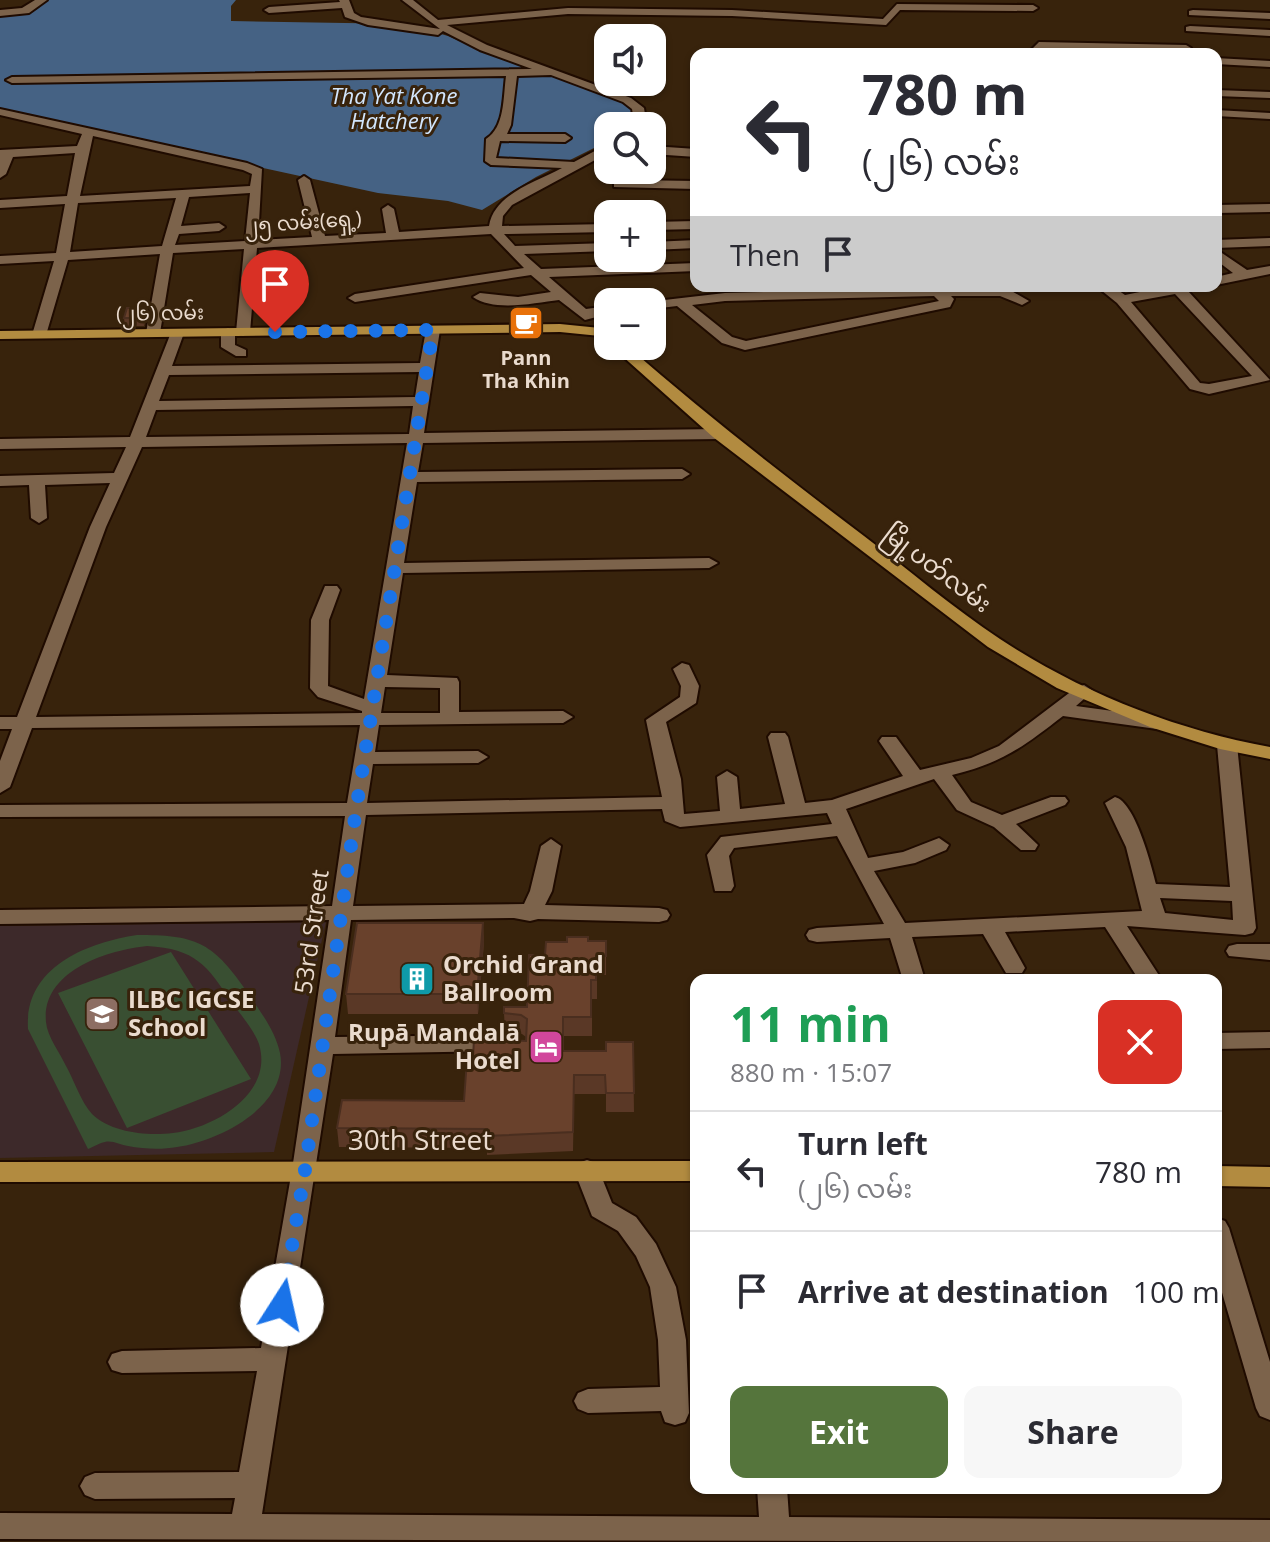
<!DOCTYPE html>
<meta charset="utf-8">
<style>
body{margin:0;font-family:"Open Sans","Noto Sans Myanmar",sans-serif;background:#f7f7f7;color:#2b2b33;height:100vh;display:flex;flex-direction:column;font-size:30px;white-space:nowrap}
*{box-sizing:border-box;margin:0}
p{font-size:26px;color:#7c7c81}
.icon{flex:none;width:44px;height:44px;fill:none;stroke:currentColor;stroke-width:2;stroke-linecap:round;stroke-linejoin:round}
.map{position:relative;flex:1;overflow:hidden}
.details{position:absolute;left:690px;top:974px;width:532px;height:520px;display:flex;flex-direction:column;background:#fff;border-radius:16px;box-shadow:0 2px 6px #0004}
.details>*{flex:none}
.hud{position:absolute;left:690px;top:48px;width:532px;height:244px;border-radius:16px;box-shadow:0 2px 6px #0004;background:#fff;color:#2b2b33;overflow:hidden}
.tools{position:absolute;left:594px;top:24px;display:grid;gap:16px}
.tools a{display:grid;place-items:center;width:72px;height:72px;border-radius:16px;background:#fff;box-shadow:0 2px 6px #0004;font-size:40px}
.pin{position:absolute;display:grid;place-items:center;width:68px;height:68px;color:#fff;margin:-82px -34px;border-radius:50% 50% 50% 0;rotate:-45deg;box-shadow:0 0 8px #0007}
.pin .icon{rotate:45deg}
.me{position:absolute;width:88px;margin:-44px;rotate:10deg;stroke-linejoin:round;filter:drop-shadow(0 0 6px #0008)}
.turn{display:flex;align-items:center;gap:28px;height:168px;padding:0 40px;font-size:36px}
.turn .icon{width:104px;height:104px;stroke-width:2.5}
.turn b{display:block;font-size:56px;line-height:68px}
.then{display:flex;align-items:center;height:76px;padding:0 40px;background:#0003;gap:16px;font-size:30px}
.round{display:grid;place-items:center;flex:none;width:84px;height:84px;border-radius:16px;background:#f7f7f7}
.headline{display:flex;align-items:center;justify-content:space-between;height:136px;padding:0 40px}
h1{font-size:48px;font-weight:700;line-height:60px;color:#1e9e55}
.button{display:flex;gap:16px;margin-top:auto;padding:16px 40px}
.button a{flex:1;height:92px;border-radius:16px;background:#55753c;color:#fff;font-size:32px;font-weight:700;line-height:92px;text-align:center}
.button a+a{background:#f7f7f7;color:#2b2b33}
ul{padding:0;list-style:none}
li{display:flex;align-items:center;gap:24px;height:120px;padding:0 40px;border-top:2px solid #e1e1e2}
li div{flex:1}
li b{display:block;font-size:30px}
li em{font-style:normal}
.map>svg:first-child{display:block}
.education{fill:#3d292a}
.green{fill:#394f32;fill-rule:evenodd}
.water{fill:#456284}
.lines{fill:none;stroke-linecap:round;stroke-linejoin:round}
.minor-casing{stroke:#1f0b00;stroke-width:4}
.major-casing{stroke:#1f0b00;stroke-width:4}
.minor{fill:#7c634b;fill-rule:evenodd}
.major{fill:#b28b40;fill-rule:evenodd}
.wall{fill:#5a3826}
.shaded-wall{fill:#4a2e1f}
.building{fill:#69412c;stroke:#4a2e1f;stroke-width:2}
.route{stroke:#1a73e8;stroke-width:14;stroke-dasharray:0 25.2}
.labels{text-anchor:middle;stroke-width:6;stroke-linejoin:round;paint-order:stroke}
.far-street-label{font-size:20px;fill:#eadbce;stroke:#38230c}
.far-poi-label{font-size:20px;font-weight:bold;fill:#eadbce;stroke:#38230c}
.far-water-label{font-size:22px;font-style:italic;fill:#d2e6fd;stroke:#38230c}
.street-label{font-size:24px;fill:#eadbce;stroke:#38230c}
.poi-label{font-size:24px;font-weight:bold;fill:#eadbce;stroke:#38230c;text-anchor:start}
.near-street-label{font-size:28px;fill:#eadbce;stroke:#38230c}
</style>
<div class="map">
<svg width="1270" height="1542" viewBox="0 0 1270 1542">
<rect width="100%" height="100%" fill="#38230c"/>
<path class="education" d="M326 922 274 1152 0 1158V926Z"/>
<path class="green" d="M137 935C194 935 212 941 245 989 258 1009 275 1029 280 1053 290 1106 219 1141 177 1147 161 1150 144 1149 128 1146 121 1145 112 1140 105 1142 99 1143 93 1147 88 1149L28 1029C24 968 85 943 137 935ZM147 946C196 949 207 965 232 1003 241 1015 254 1030 259 1044 274 1094 214 1128 173 1133 147 1136 112 1133 92 1114 81 1102 74 1080 66 1066 60 1053 47 1036 46 1022 41 971 108 950 147 946Z
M171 952 251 1079 127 1128 58 993Z"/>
<path class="water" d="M48 0H236L231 6V21L406 24 448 36 487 53 535 66 599 91 631 108V126H608V141L536 177 482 210 448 201 378 193 0 111V14L36 10Z"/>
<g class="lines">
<g class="minor-casing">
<path id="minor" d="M35 0H47L29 13 0 16V10L22 8Z
M339 0H349L354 13 361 17 440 29 402 0H413L438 20 568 8 732 10 883 19 897 4 1033 5 1038 8 1033 11 900 10 886 25 732 16 568 14 447 25 487 45 631 98 644 108 647 126H635L632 109 623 102 551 75 517 76 511 125 507 134H565L571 138 565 142 500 141 496 158 574 162 608 144V153L512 205 503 216 502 226 608 224V232L504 234 515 246 608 243V251L524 254 541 269 696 263V271L549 277 586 309 608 306V314L585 320 559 300C534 303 494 312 473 297L480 293 518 297 551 292 531 275 355 302 348 298 355 294 524 268 491 234 257 248 250 332 243 336 236 332 244 249 173 253 160 333 153 337 146 333 160 254 68 260 46 335 44 338H34L32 335 54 261 0 264V256L56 253 65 204 0 208V200L67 196 75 153 13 157 6 174 0 178V150L77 146 82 134 0 115V109L247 163 262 169 258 240 312 237 298 180 304 176 310 180 325 236 386 233 382 209 388 205 394 209 399 232 489 226C494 194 536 182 562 168L491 165 485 161 486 139C505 127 503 98 506 76L12 83 6 80 12 77 532 69 480 50 443 31 438 35 368 25 345 17 342 8 269 13 264 10 269 7 340 2ZM93 136 243 170 252 174 250 186 80 196ZM250 193 245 241 175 245 179 234 219 231 225 227 219 223 181 226 189 197ZM176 198 162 246 70 252 78 203Z
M1193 10 1270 13V19L1189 15V11Z
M1190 26 1270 30V36L1186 31V27Z
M1039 42 1186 45 1191 48 1186 51 1042 48 1038 54H1027Z
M1216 58 1270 61V67L1216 64Z
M1216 90 1270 92V98L1216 96Z
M1216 110 1270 113V119L1216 116Z
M652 146 696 149V157L652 154Z
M628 170H642L630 180 696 181V189L614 187V181Z
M1270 204V212L1216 213V205Z
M696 221V229L652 230V222Z
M1270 238V246L1216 248V240Z
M696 240V248L652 250V242Z
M1216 249 1247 270 1270 266V274L1216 285V277L1233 273 1216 260Z
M1096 286H1112L1125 295 1169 286H1194L1188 291 1270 380 1209 394 1190 389 1117 303ZM1175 294 1252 376 1209 384 1200 383 1131 302Z
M973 287 1008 289 1029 301 1022 305 1000 296H951L954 299 950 307 745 350 722 343 677 306 652 309V302H647L725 293ZM934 296 939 301 746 341 732 337 692 305 725 301Z
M433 326 440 330 424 433 719 429 727 434 719 439 423 443 418 472 682 469 690 474 682 479 417 482 404 563 709 558 718 563 709 568 403 573 387 675 457 678 459 682V712L563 711 573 717 563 723 379 725 375 752 478 751 488 757 478 763 373 764 367 803 662 797 646 720 680 697 681 686 673 669 682 663 689 665 699 686 696 703 666 722 681 779 684 814 720 811 717 777 727 771 737 777 740 809 785 804 768 737 771 733H785L788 737 805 803 832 800 903 776 879 741 882 737H896L920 770 971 758 999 746 1077 687 1084 685 1093 691 1076 706 1157 717 1167 723 1157 729 1063 716C1023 747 1002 763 952 775L971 802 1002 815 1051 797H1065L1068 801 1065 805 1016 824 1038 845 1035 850H1021L994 827 957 810 934 779 846 809 868 858 903 852 939 838 949 845 946 850 915 863 874 871 905 923 1142 911 1126 847 1105 803 1115 797C1135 802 1151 864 1156 884L1230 887 1217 745 1227 739 1237 745 1256 928 1253 933 1245 935 1127 926 1162 980H1139L1105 927 1005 932 1025 968 1022 973H1006L983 934 912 937 925 980H903L890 938 817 942 809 940 806 935 809 930 817 928 884 924 837 836 734 848 729 856 734 886 731 891H715L707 855 721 837 832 824 827 813 680 827 665 821 662 809 366 815 353 906 524 904 530 891 541 846 551 839 561 846 552 891 545 905 659 908 667 910 670 915 667 920 659 922 538 919 530 921 514 918 351 920 335 1037 499 1035 507 1037 511 1043 507 1049 499 1051 333 1054 262 1514 759 1517 757 1488H787L789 1517 1270 1520V1542L0 1539V1513L232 1514 235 1498 95 1499 85 1495 80 1486 85 1477 95 1473 239 1472 257 1371 122 1373 112 1370 108 1362 112 1354 122 1351 261 1348 292 1170 329 920 0 924V910L332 906 345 816 0 817V805L347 803 360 725 32 728 10 787 0 793V761L12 729H0V717H17L90 527 110 483 45 485 47 518 39 523 31 518 29 485 0 486V476L114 473 126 447 0 449V439L130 437 172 330H182L184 333 172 366 420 363 426 330ZM419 372 415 397 159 401 169 375ZM413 406 409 434 146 437 156 410ZM407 443 364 699 328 686 329 620 340 590 337 586H325L311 620 310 688 318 697 362 711V713L36 717 106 527 142 447ZM385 687 440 688V713H381ZM1160 898 1232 901 1233 920 1165 913Z
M228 328 235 332V345L246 350V356H236L221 347V332Z
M1237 944H1270V960L1229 956 1226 951 1229 946Z
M1270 1032V1048L1216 1049V1033Z
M587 1160 596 1163 612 1203 636 1217 656 1244 676 1287 686 1340 689 1413 685 1422 675 1425 665 1422 661 1411 588 1413 578 1409 574 1401 578 1393 588 1389 660 1387 658 1340 650 1287 636 1256 618 1231 592 1216 574 1170 578 1163Z
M1216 1218 1225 1221 1229 1228 1270 1362V1420L1260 1416 1256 1408 1216 1272Z"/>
</g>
<g class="major-casing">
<path id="major" d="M560 324 600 328 607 332 600 336 560 332 0 339V331Z
M611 346H627C704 413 783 475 864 536 909 570 953 608 1000 639 1080 692 1176 730 1270 747V759L1220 749 1150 727 1057 688 988 647 713 437Z
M696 1161V1181L0 1182V1162Z
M1216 1166 1270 1167V1187L1216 1186Z"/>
</g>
<use href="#minor" class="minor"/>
<use href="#major" class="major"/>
</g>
<path class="wall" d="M146 316 144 326H125L124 318Z
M483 923 484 942 478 1014H348L346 994Z
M588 941H606V975H597V999H592V1036H564V1051H606L633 1042 634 1112H606V1094H574L573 1151 487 1155V1148L339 1147 337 1128 464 1101 473 1059 526 1041V1037L522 1034 505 1032 504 1013 527 1007 545 955Z"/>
<path class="shaded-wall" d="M145 308 146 316 144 326 143 318Z
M483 923 484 942 478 1014 477 994Z"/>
<path class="building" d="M127 308H145L143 318H124Z
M357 923H483L477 994H346Z
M567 937H588V941H606V956H596V980H591V1017H563V1051H606V1042H633L634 1093H606L605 1075H574L573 1132 486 1136 487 1129 337 1128 342 1100 464 1101 467 1059H473L474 1038 526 1041 527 1019 521 1015 504 1013V1007H527L529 955H545L546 942H567Z"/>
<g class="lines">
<path class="route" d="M275 332 433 330 356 810 305 1170 282 1305"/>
</g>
<defs>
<g id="cafe-square" transform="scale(1.8)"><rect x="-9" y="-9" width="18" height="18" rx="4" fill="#e8710a" stroke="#38230c"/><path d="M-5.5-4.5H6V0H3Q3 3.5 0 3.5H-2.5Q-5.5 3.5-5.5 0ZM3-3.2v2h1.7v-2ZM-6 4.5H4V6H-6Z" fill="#fff"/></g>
<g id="building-square" transform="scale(1.8)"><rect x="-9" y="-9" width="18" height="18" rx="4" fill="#0f9aa8" stroke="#38230c"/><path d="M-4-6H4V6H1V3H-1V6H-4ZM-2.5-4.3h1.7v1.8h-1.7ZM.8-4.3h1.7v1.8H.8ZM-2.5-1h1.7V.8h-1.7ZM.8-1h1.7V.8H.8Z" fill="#fff"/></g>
<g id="school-square" transform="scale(1.8)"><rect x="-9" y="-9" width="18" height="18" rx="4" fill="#8d6e63" stroke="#38230c"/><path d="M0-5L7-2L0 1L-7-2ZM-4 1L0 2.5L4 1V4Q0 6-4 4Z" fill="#fff"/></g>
<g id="hotel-square" transform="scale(1.8)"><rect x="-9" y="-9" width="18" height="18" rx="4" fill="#d1479c" stroke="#38230c"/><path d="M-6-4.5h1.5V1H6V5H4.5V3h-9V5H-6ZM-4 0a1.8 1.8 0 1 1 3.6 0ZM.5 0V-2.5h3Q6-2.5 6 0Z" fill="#fff"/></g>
</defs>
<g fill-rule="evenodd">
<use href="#cafe-square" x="526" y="323"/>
<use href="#building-square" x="417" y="979"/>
<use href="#school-square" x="102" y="1014"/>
<use href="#hotel-square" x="546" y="1047"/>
</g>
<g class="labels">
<g class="far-street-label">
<text transform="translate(303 222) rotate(-4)" y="7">၂၅ လမ်း(ရှေ့)</text>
<text transform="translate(160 313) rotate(-1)" y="7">(၂၆) လမ်း</text>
</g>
<g class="far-poi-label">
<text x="526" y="365">Pann<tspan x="526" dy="23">Tha Khin</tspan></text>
</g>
<g class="far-water-label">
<text x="394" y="104">Tha Yat Kone<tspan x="394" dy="25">Hatchery</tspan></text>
</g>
<g class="street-label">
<text transform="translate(937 569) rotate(37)" y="8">မြို့ပတ်လမ်း</text>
<text transform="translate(312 932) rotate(-82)" y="8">53rd Street</text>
</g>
<g class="poi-label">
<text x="443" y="973">Orchid Grand<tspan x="443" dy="28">Ballroom</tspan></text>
<text x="128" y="1008">ILBC IGCSE<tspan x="128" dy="28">School</tspan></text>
<text x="520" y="1041" text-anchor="end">Rupā Mandalā<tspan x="520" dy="28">Hotel</tspan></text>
</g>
<g class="near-street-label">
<text x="420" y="1150">30th Street</text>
</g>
</g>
</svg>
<div class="tools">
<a><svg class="icon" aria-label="sound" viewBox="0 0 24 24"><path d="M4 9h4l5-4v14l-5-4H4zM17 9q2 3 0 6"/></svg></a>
<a><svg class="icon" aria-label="search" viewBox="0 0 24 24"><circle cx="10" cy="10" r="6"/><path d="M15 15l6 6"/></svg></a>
<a>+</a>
<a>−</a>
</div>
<div class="pin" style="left:275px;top:332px;background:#d93025"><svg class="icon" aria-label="arrive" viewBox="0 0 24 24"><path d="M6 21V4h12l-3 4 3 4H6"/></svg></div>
<svg class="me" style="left:282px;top:1305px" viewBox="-20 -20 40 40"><circle r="19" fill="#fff"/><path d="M0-13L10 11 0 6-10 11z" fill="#1a73e8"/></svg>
<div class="hud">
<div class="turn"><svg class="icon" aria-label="left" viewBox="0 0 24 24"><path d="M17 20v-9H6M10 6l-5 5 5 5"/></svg><div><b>780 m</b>(၂၆) လမ်း</div></div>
<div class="then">Then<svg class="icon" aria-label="arrive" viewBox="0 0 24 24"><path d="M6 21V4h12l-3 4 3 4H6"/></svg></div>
</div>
<section class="details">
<div class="headline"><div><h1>11 min</h1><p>880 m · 15:07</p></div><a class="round" style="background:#d93025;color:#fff"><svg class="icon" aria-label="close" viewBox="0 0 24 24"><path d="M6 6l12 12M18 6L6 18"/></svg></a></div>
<ul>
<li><svg class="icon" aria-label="left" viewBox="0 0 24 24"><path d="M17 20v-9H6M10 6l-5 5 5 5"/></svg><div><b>Turn left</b><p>(၂၆) လမ်း</p></div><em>780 m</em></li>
<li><svg class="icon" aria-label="arrive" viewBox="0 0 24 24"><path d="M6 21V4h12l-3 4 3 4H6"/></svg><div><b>Arrive at destination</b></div><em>100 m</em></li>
</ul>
<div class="button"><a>Exit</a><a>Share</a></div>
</section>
</div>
